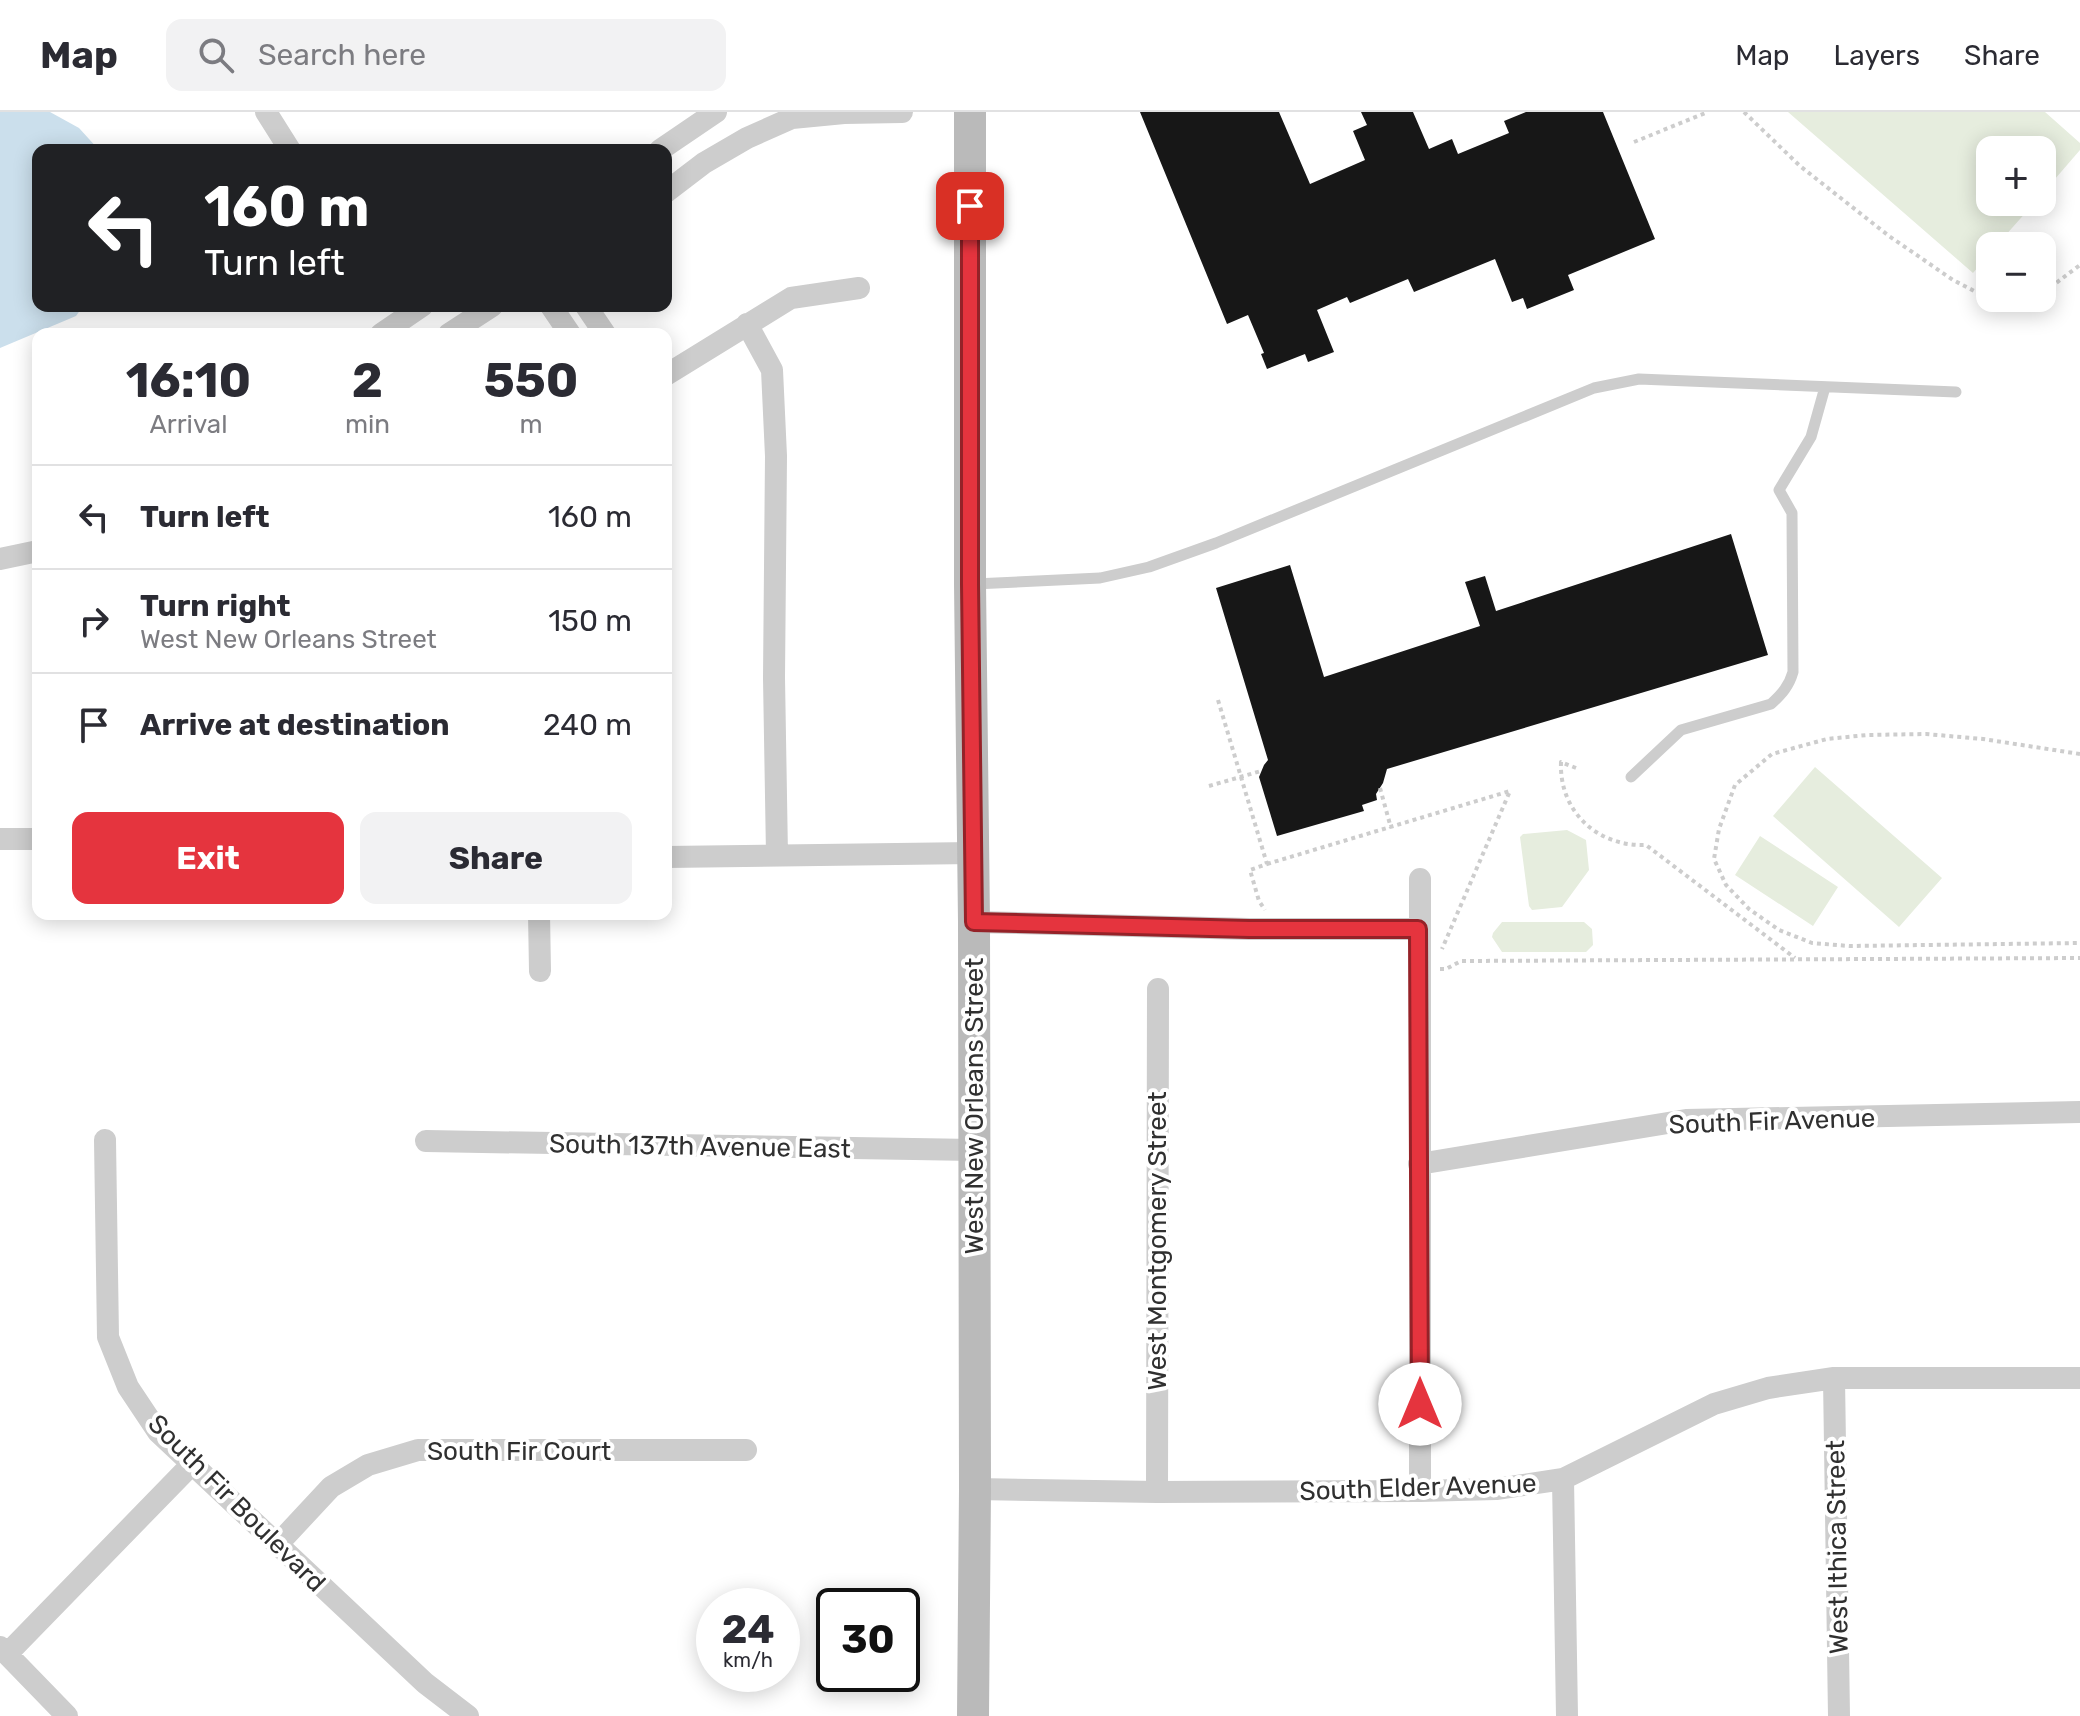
<!DOCTYPE html>
<meta charset="utf-8">
<style>
body{margin:0;font-family:Rubik,sans-serif;background:#f2f2f3;color:#2b2b33;height:100vh;display:flex;flex-direction:column;font-size:30px;white-space:nowrap}
*{box-sizing:border-box;margin:0}
p{font-size:26px;color:#7c7c81}
.icon{flex:none;width:44px;height:44px;fill:none;stroke:currentColor;stroke-width:2;stroke-linecap:round;stroke-linejoin:round}
.map{position:relative;flex:1;overflow:hidden}
.drawer{position:absolute;left:32px;top:216px;width:640px;height:592px;display:flex;flex-direction:column;background:#fff;border-radius:16px;box-shadow:0 4px 20px #0003}
.drawer>*{flex:none}
.banner{position:absolute;left:32px;top:32px;width:640px;height:168px;border-radius:16px;box-shadow:0 4px 20px #0003;background:#202124;color:#fff;overflow:hidden}
.controls{position:absolute;left:1976px;top:24px;display:grid;gap:16px}
.controls a{display:grid;place-items:center;width:80px;height:80px;border-radius:16px;background:#fff;box-shadow:0 4px 20px #0003;font-size:40px}
.speed{position:absolute;left:696px;top:1476px;display:flex;gap:16px;font-size:40px;font-weight:700;text-align:center}
.speed>*{display:grid;place-content:center;width:104px;height:104px;border-radius:50%;background:#fff;box-shadow:0 4px 20px #0003;line-height:1}
.speed small{font-size:20px;font-weight:400}
.speed .limit{border:4px solid #111;border-radius:12px;background:#fff;color:#111}
.pin{position:absolute;display:grid;place-items:center;width:68px;height:68px;color:#fff;margin:-34px;border-radius:16px;box-shadow:0 4px 12px #0006}
.me{position:absolute;width:88px;margin:-44px;rotate:0deg;stroke-linejoin:round;filter:drop-shadow(0 0 6px #0008)}
.turn{display:flex;align-items:center;gap:28px;height:168px;padding:0 40px;font-size:36px}
.turn .icon{width:104px;height:104px;stroke-width:2.5}
.turn b{display:block;font-size:56px;line-height:68px}
.eta{display:flex;justify-content:space-evenly;align-items:center;height:136px;text-align:center}
.eta b{font-size:48px;font-weight:700;line-height:56px}
.cta{display:flex;gap:16px;margin-top:auto;padding:16px 40px}
.cta a{flex:1;height:92px;border-radius:16px;background:#e5343e;color:#fff;font-size:32px;font-weight:700;line-height:92px;text-align:center}
.cta a+a{background:#f2f2f3;color:#2b2b33}
ul{padding:0;list-style:none}
li{display:flex;align-items:center;gap:24px;height:104px;padding:0 40px;border-top:2px solid #e1e1e2}
li div{flex:1}
li b{display:block;font-size:30px}
li em{font-style:normal}
header{display:flex;align-items:center;gap:48px;box-sizing:border-box;height:112px;padding:0 40px;background:#fff;border-bottom:2px solid #e1e1e2}
header strong{font-size:38px}
nav{display:flex;gap:44px;margin-inline-start:auto;font-size:28px}
.search{width:560px;height:72px;background:#f2f2f3;display:flex;align-items:center;gap:20px;box-sizing:border-box;padding:0 28px;border-radius:16px;color:#7c7c81;font-size:30px}
.map>svg:first-child{display:block}
.green{fill:#e6edde}
.water{fill:#cbdfec}
.building{fill:#171717}
.lines{fill:none;stroke-linecap:round;stroke-linejoin:round}
.path{stroke:#cdcdcd;stroke-width:4;stroke-dasharray:4 4;stroke-linecap:butt}
.lane{stroke:#cdcdcd;stroke-width:11}
.street{stroke:#cdcdcd;stroke-width:22}
.secondary{stroke:#bababa;stroke-width:32}
.route-casing{stroke:#952228;stroke-width:20}
.route{stroke:#e5343e;stroke-width:14}
.labels{text-anchor:middle;stroke-width:8;stroke-linejoin:round;paint-order:stroke}
.street-label{font-size:26px;fill:#303030;stroke:#fff}
</style>
<header>
<strong>Map</strong>
<div class="search"><svg class="icon" aria-label="search" viewBox="0 0 24 24"><circle cx="10" cy="10" r="6"/><path d="M15 15l6 6"/></svg>Search here</div>
<nav><a>Map</a><a>Layers</a><a>Share</a></nav>
</header>
<div class="map">
<svg width="2080" height="1604" viewBox="0 0 2080 1604">
<rect width="100%" height="100%" fill="#fff"/>
<path class="green" d="M1788 0H2045L2080 31V38L2042 82V38H1990V90H2035L1996 134H1990V141L1973 161Z
M1815 655 1942 766 1899 815 1773 704Z
M1567 718 1586 728 1589 758 1562 795 1532 798 1529 794 1520 725 1523 722Z
M1760 724 1838 775 1813 814 1735 763Z
M1502 810H1584L1592 817 1593 833 1586 840H1502L1492 825 1493 821Z"/>
<path class="water" d="M0 0H50L79 16 99 38H38V194H83L76 204 0 236Z"/>
<path class="building" d="M1140 0H1279L1310 72 1365 48 1353 19 1367 13 1361 0H1413L1429 37 1452 27 1458 42 1509 21 1504 9 1526 0H1603L1655 127 1568 163 1574 178 1527 197 1523 186 1512 190 1495 147 1414 180 1408 167 1350 191 1347 185 1317 198 1334 240 1308 250 1305 242 1267 257 1261 242 1264 241 1248 203 1227 212Z
M1731 422 1768 543 1387 657 1383 671 1376 682 1377 688 1362 693 1364 699 1277 724 1259 665 1264 653 1268 648 1216 476 1290 453 1324 565 1480 514 1465 470 1485 464 1496 499Z"/>
<g class="lines">
<path class="path" d="M1744 0 1800 54 1889 124 1953 168 1980 182 1990 184
M1634 30 1708 0
M2042 177 2056 171 2080 153
M2002 186H2006
M1218 588 1267 752 1250 758 1259 789 1265 798
M2080 642 1983 627 1926 622 1867 623 1827 627 1772 642 1735 673 1719 717 1714 747 1726 773 1749 797 1779 818 1812 831 1849 834 2080 831
M1576 656 1561 650C1559 699 1597 735 1646 733L1795 846
M1209 674 1261 659
M1380 676 1391 716
M1267 752 1510 679 1442 837
M1440 857H1446L1461 849 2080 846"/>
<path class="lane" d="M974 472 1100 466 1149 455 1216 431 1594 276 1639 267 1956 280
M1631 665 1681 618 1771 592C1782 582 1789 574 1793 560L1792 401 1779 378 1811 325 1825 275"/>
<path class="street" d="M266 0 290 38
M660 38 716 0
M666 80 704 51 747 26 792 6 844 1 902 0
M551 194 570 222
M586 194 605 222
M747 212 772 258 776 344 774 566 777 743
M381 222 422 194
M449 222 492 194
M666 263 791 186 859 176
M0 447 38 439
M0 727H38
M666 745 973 741
M1420 767V1379
M539 802 540 859
M974 810 1249 817H1418
M105 1028 108 1225 128 1275 158 1320 425 1571 468 1604
M426 1029 974 1038
M1419 1052 1686 1008 2080 1000
M1834 1266 1839 1604
M1563 1367 1567 1604
M975 1377 1157 1380 1420 1379 1496 1377 1563 1367 1714 1292 1768 1276 1834 1266H2080
M1157 1380 1158 877
M277 1433 331 1375 368 1353 418 1338H746
M0 1535 67 1604
M7 1542 192 1352"/>
<path class="secondary" d="M970 0V472L974 810 975 1377 973 1604"/>
</g>
<g class="lines">
<g class="route-casing">
<path id="route" d="M970 94V472L974 810 1249 817H1418L1420 1292"/>
</g>
<use href="#route" class="route"/>
</g>
<g class="labels">
<g class="street-label">
<text transform="translate(974 994) rotate(-90)" y="9">West New Orleans Street</text>
<text transform="translate(1772 1009) rotate(-2)" y="9">South Fir Avenue</text>
<text transform="translate(700 1034) rotate(1)" y="9">South 137th Avenue East</text>
<text transform="translate(1157 1129) rotate(-90)" y="9">West Montgomery Street</text>
<text x="519" y="1348">South Fir Court</text>
<text transform="translate(1418 1375) rotate(-2)" y="9">South Elder Avenue</text>
<text transform="translate(237 1391) rotate(45)" y="9">South Fir Boulevard</text>
<text transform="translate(1837 1435) rotate(-91)" y="9">West Ithica Street</text>
</g>
</g>
</svg>
<div class="controls">
<a>+</a>
<a>−</a>
</div>
<div class="speed"><div>24<small>km/h</small></div><div class="limit">30</div></div>
<div class="pin" style="left:970px;top:94px;background:#d93025"><svg class="icon" aria-label="arrive" viewBox="0 0 24 24"><path d="M6 21V4h12l-3 4 3 4H6"/></svg></div>
<svg class="me" style="left:1420px;top:1292px" viewBox="-20 -20 40 40"><circle r="19" fill="#fff"/><path d="M0-13L10 11 0 6-10 11z" fill="#e5343e"/></svg>
<div class="banner">
<div class="turn"><svg class="icon" aria-label="left" viewBox="0 0 24 24"><path d="M17 20v-9H6M10 6l-5 5 5 5"/></svg><div><b>160 m</b>Turn left</div></div>
</div>
<section class="drawer">
<div class="eta">
<div><b>16:10</b><p>Arrival</p></div>
<div><b>2</b><p>min</p></div>
<div><b>550</b><p>m</p></div>
</div>
<ul>
<li><svg class="icon" aria-label="left" viewBox="0 0 24 24"><path d="M17 20v-9H6M10 6l-5 5 5 5"/></svg><div><b>Turn left</b></div><em>160 m</em></li>
<li><svg class="icon" aria-label="right" viewBox="0 0 24 24"><path d="M7 20v-9h11M14 6l5 5-5 5"/></svg><div><b>Turn right</b><p>West New Orleans Street</p></div><em>150 m</em></li>
<li><svg class="icon" aria-label="arrive" viewBox="0 0 24 24"><path d="M6 21V4h12l-3 4 3 4H6"/></svg><div><b>Arrive at destination</b></div><em>240 m</em></li>
</ul>
<div class="cta"><a>Exit</a><a>Share</a></div>
</section>
</div>
